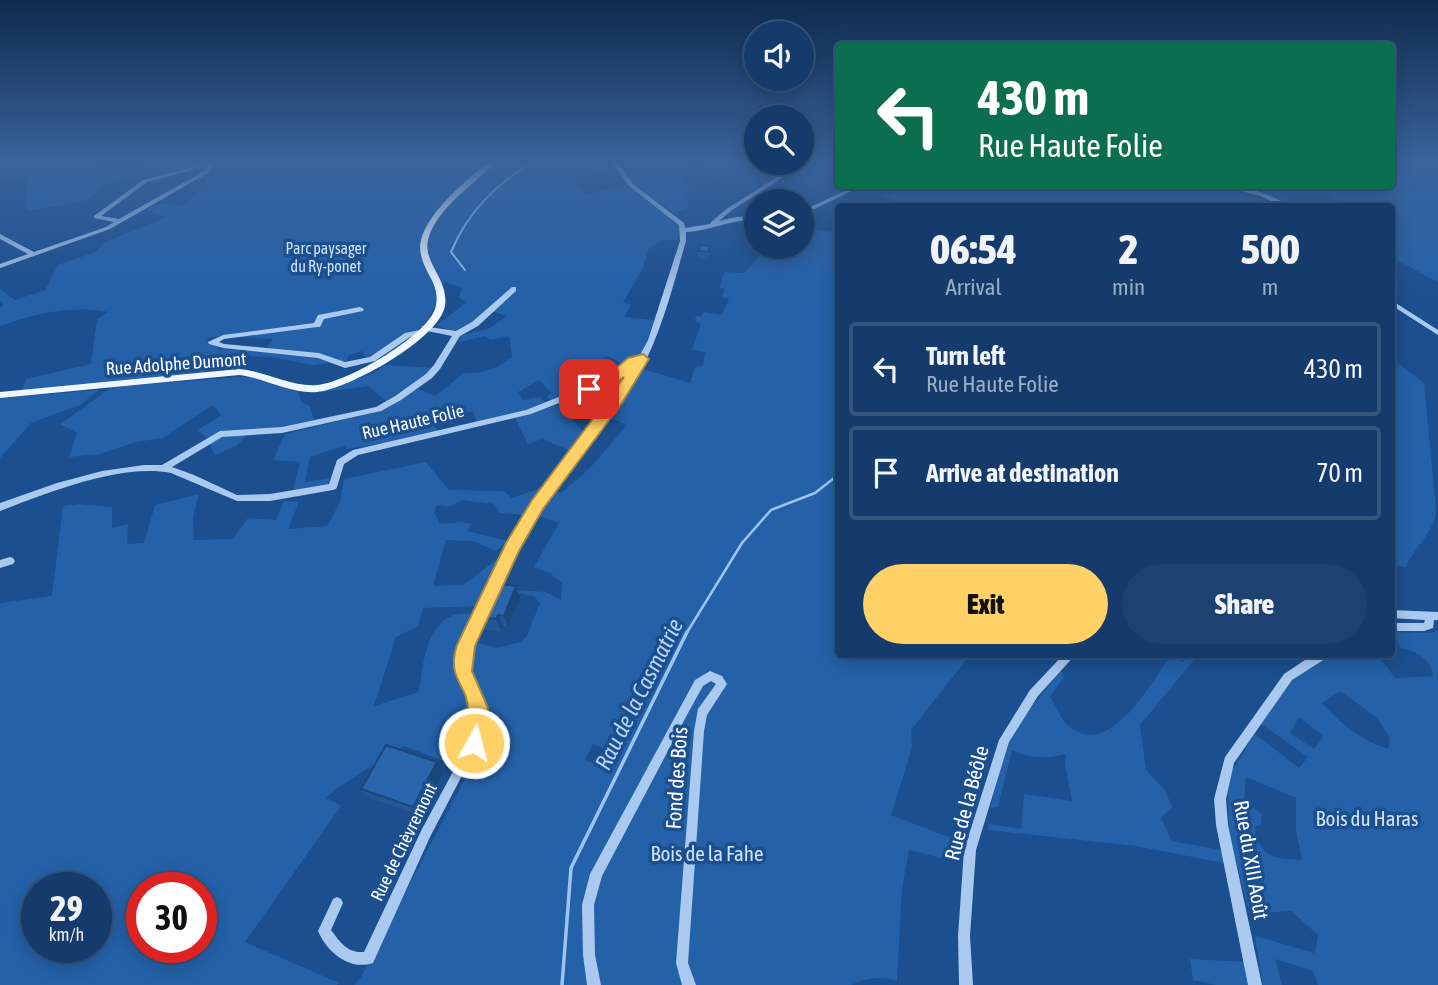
<!DOCTYPE html>
<meta charset="utf-8">
<style>
body{margin:0;font-family:"Asap Condensed",sans-serif;background:#1d4271;color:#f1f3f6;height:100vh;display:flex;flex-direction:column;font-size:26px;white-space:nowrap}
*{box-sizing:border-box;margin:0}
p{font-size:23px;color:#9dadc1}
.icon{flex:none;width:38px;height:38px;fill:none;stroke:currentColor;stroke-width:2;stroke-linecap:round;stroke-linejoin:round}
.map{position:relative;flex:1;overflow:hidden}
.sheet{position:absolute;left:835px;top:203px;width:560px;height:455px;display:flex;flex-direction:column;background:#143b6b;border-radius:7px;box-shadow:0 4px 18px #0003,0 0 0 2px #33557e}
.sheet>*{flex:none}
.top-card{position:absolute;left:835px;top:42px;width:560px;height:147px;border-radius:7px;box-shadow:0 4px 18px #0003,0 0 0 2px #33557e;background:#0b6e4f;color:#fff;overflow:hidden}
.tools{position:absolute;left:744px;top:21px;display:grid;gap:14px}
.tools a{display:grid;place-items:center;width:70px;height:70px;border-radius:50%;background:#143b6b;box-shadow:0 4px 18px #0003,0 0 0 2px #33557e;font-size:35px}
.speed{position:absolute;left:21px;top:872px;display:flex;gap:14px;font-size:35px;font-weight:700;text-align:center}
.speed>*{display:grid;place-content:center;width:91px;height:91px;border-radius:50%;background:#143b6b;box-shadow:0 4px 18px #0003,0 0 0 2px #33557e;line-height:1}
.speed small{font-size:18px;font-weight:400}
.speed .limit{border:10px solid #d22;background:#fff;color:#111}
.pin{position:absolute;display:grid;place-items:center;width:60px;height:60px;color:#fff;margin:-30px;border-radius:14px;box-shadow:0 4px 10px #0006}
.me{position:absolute;width:77px;margin:-38px;rotate:7deg;stroke-linejoin:round;filter:drop-shadow(0 0 5px #0008)}
.turn{display:flex;align-items:center;gap:24px;height:147px;padding:0 28px;font-size:32px}
.turn .icon{width:91px;height:91px;stroke-width:2.5}
.turn b{display:block;font-size:49px;line-height:60px}
.eta{display:flex;justify-content:space-evenly;align-items:center;height:119px;text-align:center}
.eta b{font-size:42px;font-weight:800;line-height:49px}
.button{display:flex;gap:14px;margin-top:auto;padding:14px 28px}
.button a{flex:1;height:80px;border-radius:42px;background:#ffd166;color:#111;font-size:28px;font-weight:800;line-height:80px;text-align:center}
.button a+a{background:#1d4271;color:#f1f3f6}
ul{padding:0;list-style:none}
li{display:flex;align-items:center;gap:21px;height:94px;margin:0 14px 10px;padding:0 14px;border:4px solid #33557e;border-radius:7px}
li div{flex:1}
li b{display:block;font-size:26px}
li em{font-style:normal}
.map>svg:first-child{display:block}
.green{fill:#2461a8;fill-rule:evenodd}
.lines{fill:none;stroke-linecap:round;stroke-linejoin:round}
.stream-far2{stroke:#9cc4f0;stroke-width:2}
.stream-far1{stroke:#9cc4f0;stroke-width:2.5}
.stream{stroke:#9cc4f0;stroke-width:3.5}
.minor{fill:#a9c9ee;fill-rule:evenodd}
.major{fill:#f0f6ff;fill-rule:evenodd}
.wall{fill:#245895}
.shaded-wall{fill:#1d4779}
.building{fill:#2a66ad;stroke:#1d4779;stroke-width:2}
.route{fill:#ffd166;stroke:#a68842;stroke-width:2}
.labels{text-anchor:middle;stroke-width:7;stroke-linejoin:round;paint-order:stroke}
.far-park-label{font-size:16px;fill:#cfe3fa;stroke:#1b4f8f}
.street-label{font-size:18px;fill:#fff;stroke:#1b4f8f}
.near-street-label{font-size:21px;fill:#fff;stroke:#1b4f8f}
.near-park-label{font-size:21px;fill:#cfe3fa;stroke:#1b4f8f}
.near-water-label{font-size:23px;font-style:italic;fill:#b5d3f5;stroke:#1b4f8f}
</style>
<div class="map">
<svg width="1438" height="985" viewBox="0 0 1438 985">
<rect width="100%" height="100%" fill="#1b4f8f"/>
<path class="green" d="M6 161H103H98L99 168 136 170 146 161H167L165 164 183 165 201 161H609L611 170 572 178 587 195 627 184 676 221 681 230 676 240H663L649 248 642 270 623 302 631 305 624 317 654 320 643 351 626 365 607 356 581 372 595 382 592 385 575 374 559 380 561 390 581 383 587 390 553 403 547 396 552 393 539 380 518 392 523 400 539 397 548 405 477 423 473 411 437 420 434 426 439 430 396 441 346 449V445L310 457 305 482 330 478 328 484 293 490 300 462 273 460 285 434 377 412 418 389 435 396 464 373C484 375 496 368 512 357L509 336 490 340 486 336 460 342V336L490 328 507 316 492 311 455 333 437 325 467 302 459 298 462 288 445 282 439 287C437 320 413 334 390 354L377 353 366 359 362 351 348 356 347 361 312 365 272 357 245 356 235 370 22 392 26 379 91 364 97 319 108 312C73 305 33 314 0 326V308L4 305 0 302V289L15 300 45 290 58 265 95 252 105 242 167 217 146 210C177 192 176 225 206 180L202 179 204 174 176 173 143 181 107 183 88 200 27 211 26 176 0 179V165ZM220 336 273 339 267 347 275 353 220 349 206 339Z
M620 161H727L728 168 718 171 722 178 714 180 700 164 679 168 677 172 690 191 682 193 690 207 674 212C654 198 626 185 620 161Z
M1391 161H1438V282L1391 257V206H1290L1266 196 1267 191 1287 186 1288 200 1295 204H1342L1322 186H1391Z
M926 186H1217L1281 206H904L883 195C901 189 911 190 926 186Z
M802 229 835 232 838 242V654L970 655 911 730 912 748 891 815 967 844 962 863 909 850 902 888 897 981C881 976 866 977 851 985H354L361 977 473 763 461 743 451 764 404 746 337 788 326 798 341 806 245 942 339 983 337 985H0V603L52 596 63 506 80 504 112 507V528L128 524 127 544 144 543 155 505 199 494 193 517 194 540 233 539 248 518 276 520 284 501 299 502 288 529 327 526 340 502 344 479 426 462 449 490 504 491 512 498 541 488 524 515 500 513 494 504 462 500 449 507 437 505 434 512 440 524 462 522 471 524 467 531 507 541 496 551 473 541 446 540 433 586 463 585 504 554 478 606 423 608 418 626 396 637 374 706 419 692C424 655 429 601 482 616L471 641 497 648 521 642 527 636 540 603 534 596 517 593 515 590 545 592 561 600 562 583 550 573 534 567 559 523 536 515 552 489 561 493 589 469 627 425 608 417 643 369 690 383 695 367 703 366 705 352 692 350 701 324 695 321 696 316 701 317 704 312 722 315 729 299 722 297 725 289 720 288 724 272 744 273 768 247H802ZM593 744 616 753 607 770 585 760ZM37 887H96V947H37ZM142 887H201V947H142Z
M1391 358 1424 383 1436 510C1435 532 1414 547 1406 567L1391 565Z
M384 365 435 368 386 401 368 386 317 393 374 373Z
M240 377 259 378 298 392 302 403 310 406 314 420 273 429 254 428 236 446 215 455 206 437 197 430 221 415 213 405 162 438 136 442 100 454 69 457 77 433 60 424 112 387Z
M99 390 80 405 31 423 0 458V398Z
M556 405 584 431 569 450 542 439 528 444 515 418Z
M1438 630V985H1318L1313 971 1275 959 1282 985H1263L1255 936 1315 953 1318 935 1291 911 1250 914 1229 836 1228 777 1255 734 1299 768 1308 757 1261 724 1291 681 1331 654 1378 655 1395 678 1433 676C1431 658 1417 652 1401 648L1391 632 1432 633ZM1340 691 1376 717 1390 738 1388 749C1360 739 1342 725 1322 703ZM1299 717 1324 736 1314 749 1290 733ZM1246 777 1296 798V830L1302 860C1270 857 1263 860 1254 827L1261 824 1262 814 1244 801Z
M1171 655 1182 662 1189 655H1198L1140 725 1146 770 1165 790 1172 807 1161 818 1172 841 1221 850 1224 863 1136 846 987 830 989 824 1021 829 1024 794 1072 801 1065 764 1066 754C1045 759 1031 759 1012 750L998 807 990 808 1010 735 1061 670 1064 677 1050 697C1056 705 1060 718 1067 725 1109 762 1150 684 1171 655Z
M1190 959 1245 962 1250 985H1216L1193 980Z"/>
<g class="lines">
<path class="stream-far2" d="M465 270 451 252C468 211 496 185 533 161"/>
<path class="stream-far1" d="M686 634 742 543 771 510 815 493 838 475"/>
<path class="stream" d="M562 985 571 868 687 632"/>
<path class="minor" d="M0 161H7L0 165Z
M204 161H216L208 173 110 229 0 268V264L28 254 0 239V234L34 252 106 227 114 222 94 218V216L143 180 189 168ZM209 163 204 171 119 219 101 216 147 182 193 170Z
M611 161H617L633 184 684 223 685 228 710 224 711 222 728 208 774 179 777 176 764 163H770L783 176 778 181 732 210 719 221 736 217 756 216V220C731 219 710 231 686 232V241C673 286 662 331 640 372L541 507 516 550 494 595 491 596 488 595 486 592 509 545 535 503 636 364 615 381 531 414 358 455 344 464 337 487 336 489 333 490 270 501H237L171 473C120 463 48 493 0 511V503L57 483 102 471 144 465H162L220 431 282 427 376 407 395 396 426 374 434 365 452 336 422 330V326L456 331 472 322 512 287H516V291L478 326 460 336 440 369 432 378 401 400 381 411 282 433 222 437 172 467 194 475 237 495 270 494 329 484 337 460 353 450 526 410 609 377 630 360 639 357 648 340 680 241 679 225 629 186Z
M855 186H862L802 215V211Z
M1222 186C1242 184 1272 195 1289 206H1282L1260 196Z
M1391 300 1438 330V335L1391 305Z
M360 307 364 309 363 311 324 319 320 327H317L224 339 219 342 224 344 319 353 345 362 370 357 405 333 420 330 424 332 423 334 410 337 375 361 345 368 318 358 223 348 209 344 208 342 223 335 314 323 318 315Z
M10 557 13 558 15 561 13 564 0 568V560Z
M483 607 486 608 488 611 467 659V671L483 708 479 743 430 837 373 963C349 971 327 952 318 931L333 899 337 897 341 899 343 903 331 930C341 943 347 953 364 952L422 829 469 742 473 708 457 671V659L480 608Z
M1391 610 1438 612V620H1434L1433 628 1424 631H1391V623H1424L1425 620 1391 618Z
M1064 654H1076L1038 696 1009 742 976 850 970 936 973 985H959L958 936 964 850 999 740 1030 690Z
M1314 654H1329L1328 657 1292 680 1234 763 1226 799 1228 825 1262 985H1248L1216 825 1214 799 1225 757 1284 674Z
M710 671 722 676 727 684 707 715 704 731 688 963 696 985H682L676 963 694 731 698 709 716 684 711 681 703 686 688 713 602 876 594 905 595 955 601 985H587L583 955 582 905 590 874 695 680Z"/>
<path class="major" d="M490 161H497C476 183 436 208 428 240 423 264 449 279 445 306 439 339 349 389 317 392 290 394 265 378 239 375L0 398V392L239 369C265 371 290 387 317 385 346 383 432 334 436 305 440 284 425 274 421 255 413 222 468 179 490 161Z"/>
</g>
<path class="wall" d="M698 251 710 252 708 259 698 258Z
M516 586 520 598 508 627 503 626 501 631 482 629 476 617Z
M1277 654H1293L1288 659 1277 655Z
M444 772 421 816 370 798 361 789Z"/>
<path class="shaded-wall" d="M516 586 520 598 508 627 504 616Z
M498 615 503 626 501 631 496 619Z
M437 762 444 772 421 816 413 807Z"/>
<path class="building" d="M700 245 710 246 708 252 698 251Z
M494 583 516 586 504 616 498 615 496 619 476 617Z
M386 745 437 762 413 807 361 789Z"/>
<linearGradient id="sky" x2="0" y2="1"><stop stop-color="#0f2b4f"/><stop offset="0.54" stop-color="#39639b"/><stop offset="1" stop-color="#39639b" stop-opacity="0"/></linearGradient>
<rect width="1438" height="298" fill="url(#sky)"/>
<path class="route" d="M643 354 649 359 622 403 543 509 519 551 475 646 472 671 488 708 481 750 474 752 467 750C461 737 468 724 468 710 468 684 446 680 457 645L506 543 532 500 624 377C614 385 597 395 584 393V386L607 376 628 358Z"/>
<g class="labels">
<g class="far-park-label">
<text x="326" y="254">Parc paysager<tspan x="326" dy="18">du Ry-ponet</tspan></text>
</g>
<g class="street-label">
<text transform="translate(176 364) rotate(-4)" y="6">Rue Adolphe Dumont</text>
<text transform="translate(413 422) rotate(-13)" y="6">Rue Haute Folie</text>
<text transform="translate(404 842) rotate(-64)" y="6">Rue de Chèvremont</text>
</g>
<g class="near-street-label">
<text transform="translate(677 778) rotate(-86)" y="7">Fond des Bois</text>
<text transform="translate(967 803) rotate(-75)" y="7">Rue de la Béôle</text>
<text transform="translate(1251 860) rotate(80)" y="7">Rue du XIII Août</text>
</g>
<g class="near-park-label">
<text x="1367" y="826">Bois du Haras</text>
<text x="707" y="861">Bois de la Fahe</text>
</g>
<g class="near-water-label">
<text transform="translate(639 694) rotate(-63)" y="8">Rau de la Casmatrie</text>
</g>
</g>
</svg>
<div class="tools">
<a><svg class="icon" aria-label="sound" viewBox="0 0 24 24"><path d="M4 9h4l5-4v14l-5-4H4zM17 9q2 3 0 6"/></svg></a>
<a><svg class="icon" aria-label="search" viewBox="0 0 24 24"><circle cx="10" cy="10" r="6"/><path d="M15 15l6 6"/></svg></a>
<a><svg class="icon" aria-label="layers" viewBox="0 0 24 24"><path d="M12 4l9 5-9 5-9-5zM3 14l9 5 9-5"/></svg></a>
</div>
<div class="speed"><div>29<small>km/h</small></div><div class="limit">30</div></div>
<div class="pin" style="left:589px;top:389px;background:#d93025"><svg class="icon" aria-label="arrive" viewBox="0 0 24 24"><path d="M6 21V4h12l-3 4 3 4H6"/></svg></div>
<svg class="me" style="left:474px;top:743px" viewBox="-20 -20 40 40"><circle r="17" fill="#ffd166" stroke="#fff" stroke-width="3"/><path d="M0-11L8 9 0 5-8 9z" fill="#fff"/></svg>
<div class="top-card">
<div class="turn"><svg class="icon" aria-label="left" viewBox="0 0 24 24"><path d="M17 20v-9H6M10 6l-5 5 5 5"/></svg><div><b>430 m</b>Rue Haute Folie</div></div>
</div>
<section class="sheet">
<div class="eta">
<div><b>06:54</b><p>Arrival</p></div>
<div><b>2</b><p>min</p></div>
<div><b>500</b><p>m</p></div>
</div>
<ul>
<li><svg class="icon" aria-label="left" viewBox="0 0 24 24"><path d="M17 20v-9H6M10 6l-5 5 5 5"/></svg><div><b>Turn left</b><p>Rue Haute Folie</p></div><em>430 m</em></li>
<li><svg class="icon" aria-label="arrive" viewBox="0 0 24 24"><path d="M6 21V4h12l-3 4 3 4H6"/></svg><div><b>Arrive at destination</b></div><em>70 m</em></li>
</ul>
<div class="button"><a>Exit</a><a>Share</a></div>
</section>
</div>
